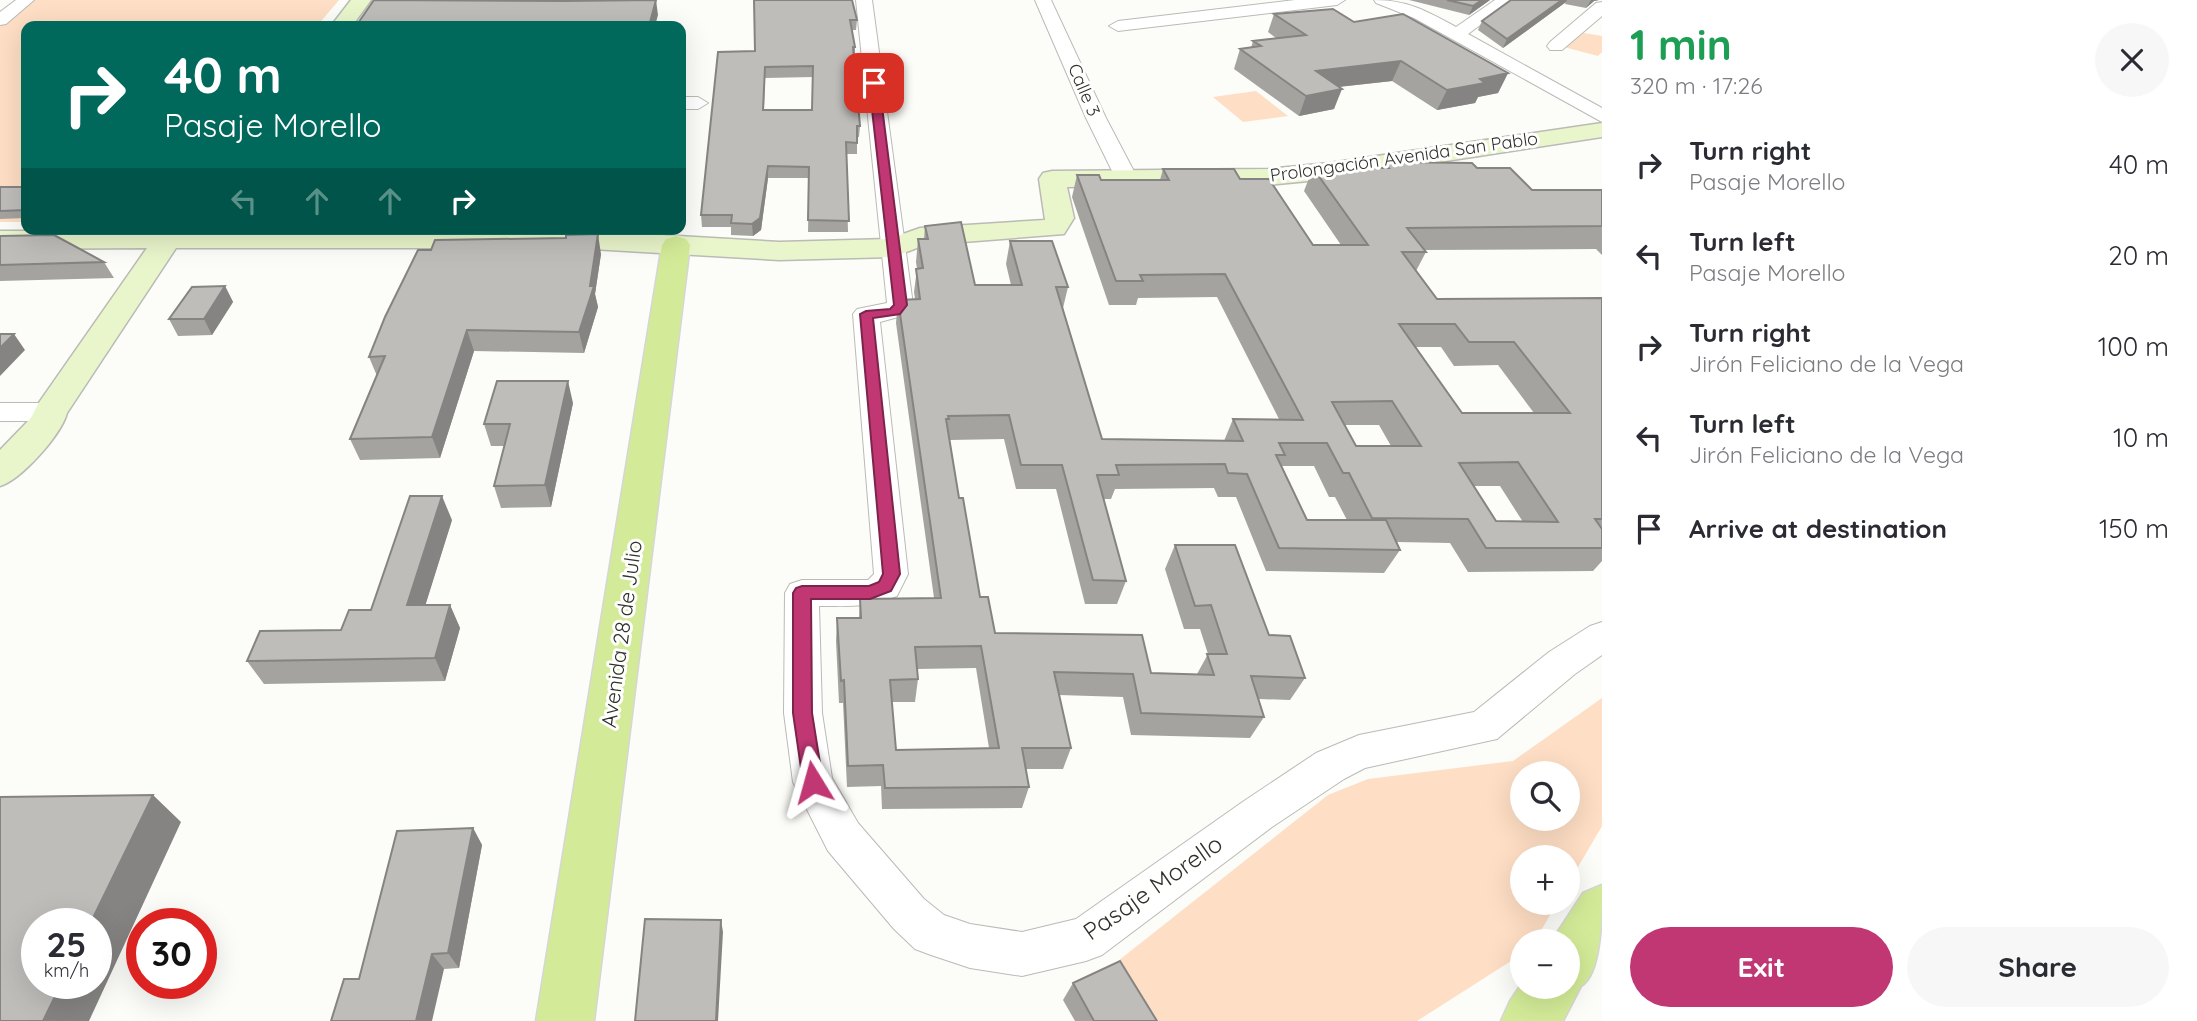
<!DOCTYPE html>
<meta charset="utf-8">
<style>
body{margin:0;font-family:Quicksand,sans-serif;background:#f7f7f7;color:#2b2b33;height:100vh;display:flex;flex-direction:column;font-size:26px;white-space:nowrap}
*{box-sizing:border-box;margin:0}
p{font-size:23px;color:#7c7c81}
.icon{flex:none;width:38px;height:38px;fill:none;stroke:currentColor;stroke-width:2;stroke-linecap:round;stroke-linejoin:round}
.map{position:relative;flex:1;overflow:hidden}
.sheet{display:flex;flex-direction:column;background:#fff;width:595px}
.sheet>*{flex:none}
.hud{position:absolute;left:21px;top:21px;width:665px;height:214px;border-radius:14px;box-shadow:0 7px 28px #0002;background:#00695c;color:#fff;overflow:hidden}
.buttons{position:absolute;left:1510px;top:761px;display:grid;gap:14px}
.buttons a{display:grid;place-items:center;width:70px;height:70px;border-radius:50%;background:#fff;box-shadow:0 7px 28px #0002;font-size:35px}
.speed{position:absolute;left:21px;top:908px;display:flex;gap:14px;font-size:35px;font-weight:700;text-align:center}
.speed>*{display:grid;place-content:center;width:91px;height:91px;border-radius:50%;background:#fff;box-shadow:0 7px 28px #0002;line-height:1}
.speed small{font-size:18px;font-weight:400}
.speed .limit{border:10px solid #d22;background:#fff;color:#111}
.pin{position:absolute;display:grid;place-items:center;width:60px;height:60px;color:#fff;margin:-30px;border-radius:14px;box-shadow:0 4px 10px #0006}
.me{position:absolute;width:77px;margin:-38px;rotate:352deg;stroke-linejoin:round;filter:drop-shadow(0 0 5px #0008)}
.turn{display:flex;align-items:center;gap:24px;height:147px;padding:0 28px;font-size:32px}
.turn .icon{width:91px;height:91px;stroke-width:2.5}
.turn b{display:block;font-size:49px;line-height:60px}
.lanes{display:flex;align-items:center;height:66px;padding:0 28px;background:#0003;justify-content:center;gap:35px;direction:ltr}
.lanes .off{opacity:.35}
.round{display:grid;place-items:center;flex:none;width:74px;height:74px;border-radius:37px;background:#f7f7f7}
.overview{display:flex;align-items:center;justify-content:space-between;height:119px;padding:0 28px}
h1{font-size:42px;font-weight:700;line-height:52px;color:#1e9e55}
.button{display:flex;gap:14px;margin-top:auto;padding:14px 28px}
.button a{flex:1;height:80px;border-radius:42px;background:#c03773;color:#fff;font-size:28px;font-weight:700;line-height:80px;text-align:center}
.button a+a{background:#f7f7f7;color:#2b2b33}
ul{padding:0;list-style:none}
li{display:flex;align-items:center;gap:21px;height:91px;padding:0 28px}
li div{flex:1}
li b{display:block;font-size:26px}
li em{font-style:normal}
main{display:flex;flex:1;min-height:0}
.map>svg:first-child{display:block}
.green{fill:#fedec4;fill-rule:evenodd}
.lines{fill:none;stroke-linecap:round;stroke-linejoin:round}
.street-casing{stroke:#babab6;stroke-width:2}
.secondary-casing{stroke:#babab6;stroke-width:3}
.primary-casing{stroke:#d6d6d5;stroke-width:3}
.street{fill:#fff;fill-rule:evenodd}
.secondary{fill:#e9f5cb;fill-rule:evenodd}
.primary{fill:#d3eb98;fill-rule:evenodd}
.wall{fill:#a4a3a0;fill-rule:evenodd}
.shaded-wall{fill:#868482}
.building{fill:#bfbdba;stroke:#868482;stroke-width:2;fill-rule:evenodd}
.route{fill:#c03773;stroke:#7d244b;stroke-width:2}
.labels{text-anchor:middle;stroke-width:6;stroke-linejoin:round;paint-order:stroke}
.far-street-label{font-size:18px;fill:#30302f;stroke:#fffffe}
.street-label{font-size:21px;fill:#30302f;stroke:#fffffe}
.near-street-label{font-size:24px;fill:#30302f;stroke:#fffffe}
</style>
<main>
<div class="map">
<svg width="1602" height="1021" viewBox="0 0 1602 1021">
<rect width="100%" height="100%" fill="#fcfcf8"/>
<path class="green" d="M33 0H339L317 26H26V222H0V24Z
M1584 33 1602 36V52L1598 56 1564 47Z
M1256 91 1288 116 1243 122 1213 97Z
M1602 698V826L1568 884V858H1522V903H1557L1535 941 1522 942V954L1417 1021H1153L1118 961 1328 795 1368 779 1513 761ZM1522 774H1568V819H1522Z"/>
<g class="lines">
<g class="street-casing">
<path id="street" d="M16 0H34L6 24 0 25V12Z
M856 0H872L913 305 902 316 880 322 908 574 897 596C868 608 850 606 819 606L822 713 832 778 858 823 924 899 944 915 970 924 1022 932 1076 919 1244 801 1316 753 1359 735 1474 712 1549 652 1590 626 1602 622V655L1575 674 1497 739 1365 768 1344 779 1272 827 1102 955 1086 961 1022 976 970 968 931 955 915 949 894 929 828 851 793 782 784 713 785 593 790 584 802 580H868L874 574 853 314 857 309 887 303Z
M1035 0H1051L1106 118 1138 179 1135 184H1119L1116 179 1086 118Z
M1295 0H1345L1337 5 1118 31 1109 26 1118 21Z
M1374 0C1407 0 1427 11 1456 27L1495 0H1514L1468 34 1602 108V122L1414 18 1376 3Z
M1602 2V16L1562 50H1550L1547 46 1550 42 1596 3Z
M681 97H698L708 103 698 109H681Z
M0 403H50L60 405 64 412 60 419 50 421H0Z"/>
</g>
<g class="secondary-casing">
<path id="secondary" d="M351 0H371L352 26H331Z
M1602 123V137L1329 179 1268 185 1067 187 1074 218 1064 234 925 245 893 257 779 260 575 248H176L67 413C61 435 21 480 0 486V450L31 418 38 404 147 248 0 249V231L575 230 779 242 889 239 920 228 1045 220 1039 179 1043 173 1052 171 1268 169 1329 163Z"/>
</g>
<g class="primary-casing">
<path id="primary" d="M676 236 686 239 690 245 594 1021H536L662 245 666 239Z
M1602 885C1602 913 1602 974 1581 986L1563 1021H1501L1510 1001 1522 983V987H1568V942H1551L1583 893Z"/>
</g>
<use href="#street" class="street"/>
<use href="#secondary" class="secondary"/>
<use href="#primary" class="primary"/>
</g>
<path class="wall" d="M754 0 857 20 856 30H852L855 47V58H854L860 126 859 137H857V154H846L848 232H808L809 178H768L761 230 753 236 731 235V227H702L701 215 755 51ZM813 77 812 110H764L765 78Z
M1409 0H1490L1469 15Z
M1511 0H1599L1594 1 1586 8 1565 4 1566 2 1503 48 1478 30 1482 21Z
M1274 14 1354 22 1508 73 1498 93 1478 97 1475 103 1437 110 1392 81 1339 87 1334 109 1299 116 1234 69 1240 49 1251 48 1253 41 1276 38 1268 32Z
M1385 162 1477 168 1532 190H1602V255L1596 249 1424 250 1426 252 1416 271 1437 299 1602 298V561L1593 571 1468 572 1450 543 1397 542 1400 550 1384 573 1266 571 1236 497H1218L1214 488 1115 489 1111 499H1104L1126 581 1117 604H1085L1056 489H1016L1004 439 950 440 959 498 980 597 995 633 1151 673 1197 674 1208 654 1200 629H1184L1165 569 1175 545 1269 635 1305 678 1290 700 1259 699 1264 717 1250 738 1131 735 1123 697 1059 695 1071 748 1063 769H1026L1029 787 1022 808 882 809 881 786 847 787 843 703H839L836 641 837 618H859L860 599 934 598 896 323 898 300 915 299 914 292 917 269 916 262 918 239H924L925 226 975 285H1011L1006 264 1010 241 1068 287 1063 308 1102 439 1224 441 1233 419H1279L1217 297 1138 298 1136 305H1109L1072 197 1077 175 1101 180H1160L1163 169 1240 179 1313 245H1341L1304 191 1313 168H1382ZM1416 347H1441L1454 366 1498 365 1534 413H1462ZM1345 425H1379L1391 446H1356ZM1281 466H1314L1329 497H1335L1347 520H1307ZM1474 486H1500L1523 522 1496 521ZM976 668 989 748 896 750 892 702H915L918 679 917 669Z
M0 187H26V218L0 219Z
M0 236 104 262 114 278 0 281Z
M601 254 595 294 598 307 584 353 474 351 440 458 360 460 350 439 377 376 369 357Z
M225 286 233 302 212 335 178 336 169 319Z
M573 403 551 507 501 508 494 486 504 446H491L484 424Z
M452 520 425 605H450L460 628 445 681 264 684 247 661 341 630 371 610Z
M473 828 482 845 459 968 444 969 359 979Z
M1073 983 1157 1021H1075L1063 1000Z"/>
<path class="shaded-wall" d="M656 0 658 15 655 26H649Z
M1482 0H1490L1469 15 1473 6Z
M1562 0H1567L1566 2 1503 48 1507 39Z
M1591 0H1599L1594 1 1586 8Z
M1401 61 1392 81 1309 90 1316 71Z
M1508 73 1498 93 1478 97 1475 103 1437 110 1447 90 1480 79Z
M1342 89 1334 109 1299 116 1306 96Z
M768 166V178L761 230 753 236 752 224Z
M598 234 601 254 595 294 598 307 584 353 579 332 590 286Z
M225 286 233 302 212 335 204 319Z
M467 330 474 351 440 458 432 437Z
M14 334 25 350 0 376V348Z
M568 381 573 403 551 507 545 485Z
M442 496 452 520 418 629 407 605Z
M450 605 460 628 445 681 435 658Z
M153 795 181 822 89 1021H43L61 984H96V924H90Z
M473 828 482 845 459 968 448 953Z
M721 920 723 932 718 1021H716Z
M432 954 444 969 432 1021H416Z"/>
<path class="building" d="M374 0 564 1 656 0 649 26H356Z
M754 0H852L857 20H850L855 47H853L860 126H857V143L846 142 849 221 808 220 809 167 768 166 760 218 752 224 731 223 732 215H701L718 52 755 51ZM813 66 812 110H763L765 67Z
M1447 0H1482L1473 6Z
M1511 0H1562L1507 39 1482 21Z
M1333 9 1354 22 1403 14 1508 73 1480 79 1485 83 1447 90 1401 61 1316 71 1342 89 1306 96 1240 49 1261 46 1253 41 1306 35 1274 14Z
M1385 162 1472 163 1477 168H1510L1532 190H1602V226L1407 228 1426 252H1402L1437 299 1602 298V519H1595L1602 529V548H1486L1468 519 1372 518 1349 473H1343L1327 443H1279L1285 455H1276L1307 520H1386L1400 550 1279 548 1247 474 1228 473 1225 464 1116 465 1119 475H1097L1126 581 1093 580 1062 465H1021L1009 415 948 416 949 419H946L959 498H963L980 597H988L995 633 1142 635 1151 673 1214 675 1207 654H1227L1211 605 1195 606 1175 545H1235L1269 635 1290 636 1305 678 1251 676 1264 717 1141 713 1133 674 1054 672 1071 748H1022L1029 787 885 788 883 765 848 766 844 680 841 681 837 618H861L860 599 941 598 898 300 920 299 916 269 923 268 918 239H928L925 226 961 222 975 285H1022L1010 241H1052L1068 287H1056L1102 439 1243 441 1233 419 1303 420 1225 274 1140 275 1143 281H1116L1077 175H1099L1101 180H1169L1163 169H1234L1240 179H1269L1313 245H1368L1313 168H1389ZM1399 324H1455L1469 342H1514L1570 413H1462ZM1392 401 1421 446H1356L1332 402ZM1518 462 1558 522 1496 521 1459 463ZM981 646 999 748 896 750 890 680 918 679 915 647Z
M0 187H26V210L0 211Z
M598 234 590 286H594L579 332 467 330 432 437 350 439 385 356 369 357 385 317 418 250H431L435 240 566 238V235Z
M54 235 104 262 0 265V236Z
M225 286 204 319H169L192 287Z
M0 334H14L0 348Z
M497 381H568L545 485 494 486 510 424H484Z
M410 496H442L407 605H450L435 658 247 661 260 631 341 630 349 610H371Z
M153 795 90 924H37V984H61L43 1021H0V797Z
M473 828 448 953 432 954 416 1021H331L344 979H359L397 831Z
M645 919 721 920 716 1021H635Z
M1120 961 1157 1021H1094L1073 983Z"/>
<path class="route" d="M874 81 879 83 907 305 900 314 873 318 900 574 891 591 870 599H811L812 713 823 782 820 788 813 791 806 788 803 782 793 713V593L796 588 802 586H869L879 582 883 574 860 314 866 311 890 309 894 305 869 83Z"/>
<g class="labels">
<g class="far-street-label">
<text transform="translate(1084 90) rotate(67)" y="6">Calle 3</text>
<text transform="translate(1404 157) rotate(-8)" y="6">Prolongación Avenida San Pablo</text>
</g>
<g class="street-label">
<text transform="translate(622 634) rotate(-82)" y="7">Avenida 28 de Julio</text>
</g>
<g class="near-street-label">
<text transform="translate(1153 888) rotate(-35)" y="8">Pasaje Morello</text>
</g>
</g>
</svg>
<div class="buttons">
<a><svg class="icon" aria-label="search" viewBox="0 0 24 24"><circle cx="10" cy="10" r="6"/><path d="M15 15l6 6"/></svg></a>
<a>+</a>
<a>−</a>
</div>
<div class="speed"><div>25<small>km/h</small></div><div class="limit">30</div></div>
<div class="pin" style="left:874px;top:83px;background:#d93025"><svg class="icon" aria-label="arrive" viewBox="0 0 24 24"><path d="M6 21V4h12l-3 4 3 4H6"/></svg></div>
<svg class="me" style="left:813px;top:782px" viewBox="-20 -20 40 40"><path d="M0-17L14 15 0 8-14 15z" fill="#c03773" stroke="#fff" stroke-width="4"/></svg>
<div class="hud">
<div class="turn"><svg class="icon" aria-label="right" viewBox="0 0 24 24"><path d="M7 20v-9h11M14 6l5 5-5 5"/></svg><div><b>40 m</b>Pasaje Morello</div></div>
<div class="lanes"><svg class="icon off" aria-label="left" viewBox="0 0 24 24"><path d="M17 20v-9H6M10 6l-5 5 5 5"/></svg><svg class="icon off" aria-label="ahead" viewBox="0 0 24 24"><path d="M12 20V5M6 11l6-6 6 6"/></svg><svg class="icon off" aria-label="ahead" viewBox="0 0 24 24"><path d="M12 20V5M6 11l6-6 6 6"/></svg><svg class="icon" aria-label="right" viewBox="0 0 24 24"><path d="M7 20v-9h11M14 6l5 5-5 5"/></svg></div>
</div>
</div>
<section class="sheet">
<div class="overview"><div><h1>1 min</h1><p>320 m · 17:26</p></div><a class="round"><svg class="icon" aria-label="close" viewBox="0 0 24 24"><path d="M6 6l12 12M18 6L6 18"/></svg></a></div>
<ul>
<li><svg class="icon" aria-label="right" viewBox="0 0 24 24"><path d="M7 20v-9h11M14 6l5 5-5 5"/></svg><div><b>Turn right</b><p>Pasaje Morello</p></div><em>40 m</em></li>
<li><svg class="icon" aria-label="left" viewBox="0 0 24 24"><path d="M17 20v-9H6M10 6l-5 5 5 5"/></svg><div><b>Turn left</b><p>Pasaje Morello</p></div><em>20 m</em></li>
<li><svg class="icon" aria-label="right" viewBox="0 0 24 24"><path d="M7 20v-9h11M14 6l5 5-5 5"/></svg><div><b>Turn right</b><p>Jirón Feliciano de la Vega</p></div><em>100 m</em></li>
<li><svg class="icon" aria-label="left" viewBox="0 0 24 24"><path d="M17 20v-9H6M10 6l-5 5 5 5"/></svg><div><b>Turn left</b><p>Jirón Feliciano de la Vega</p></div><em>10 m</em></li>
<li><svg class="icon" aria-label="arrive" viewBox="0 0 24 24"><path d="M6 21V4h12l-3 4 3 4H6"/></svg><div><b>Arrive at destination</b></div><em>150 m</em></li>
</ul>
<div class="button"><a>Exit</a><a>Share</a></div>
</section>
</main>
